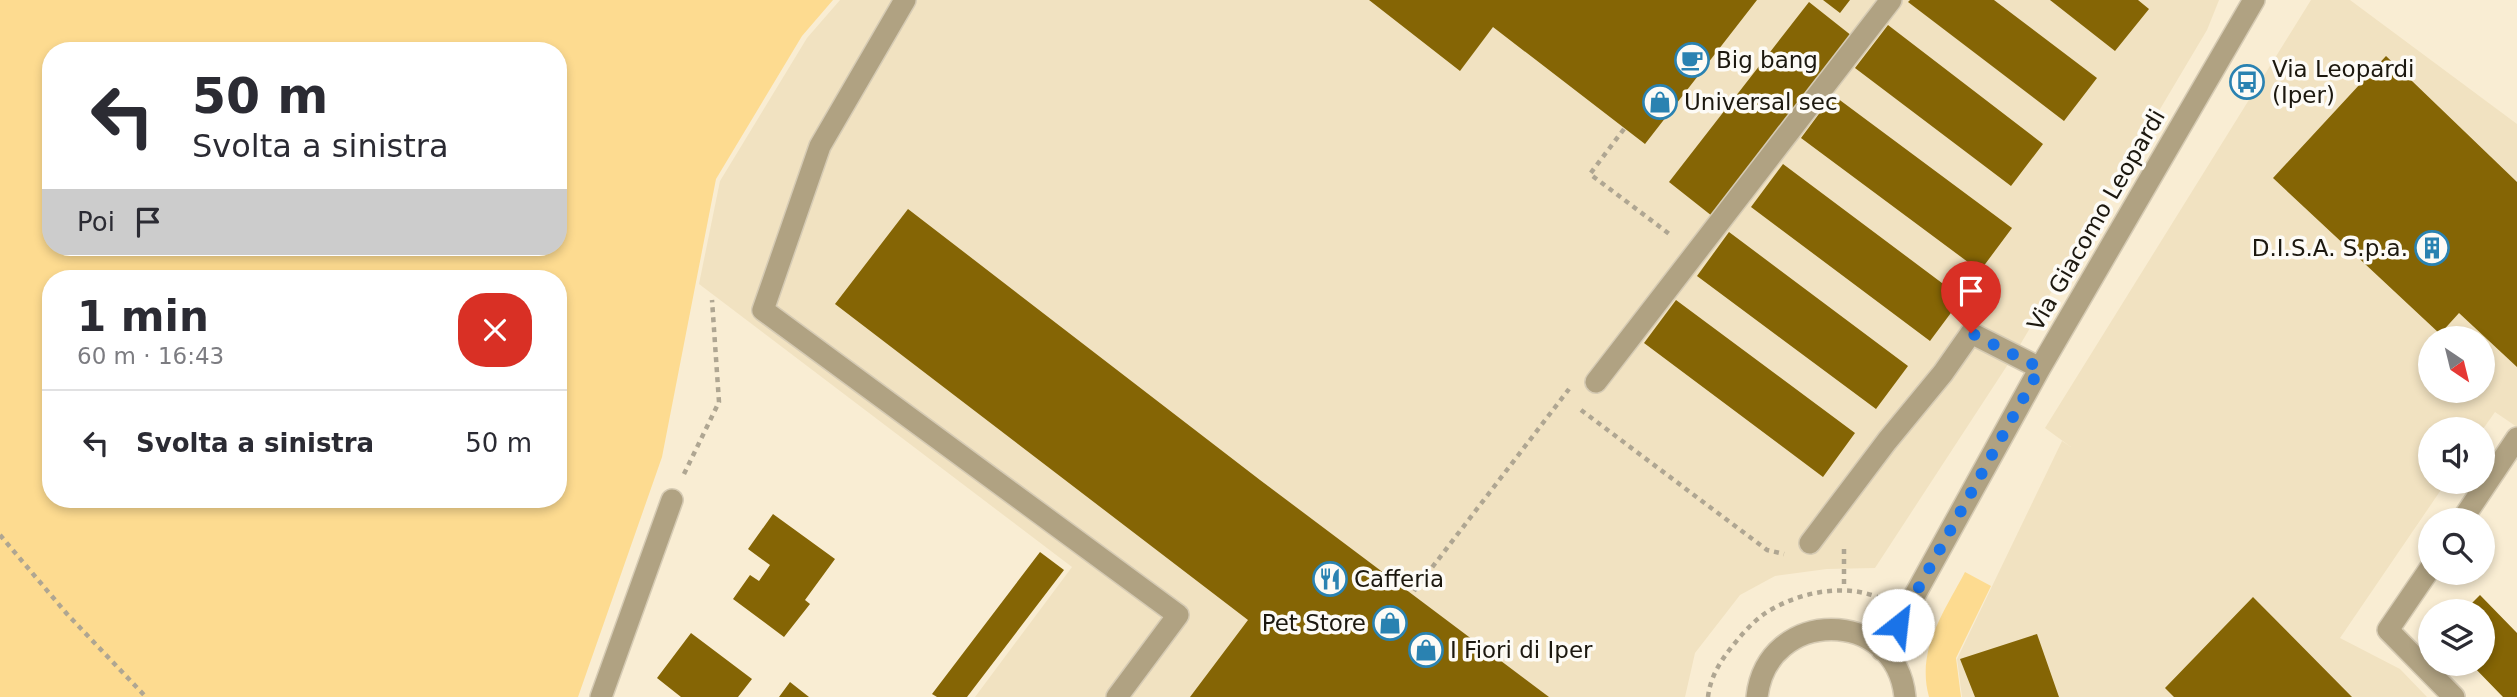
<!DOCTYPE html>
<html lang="it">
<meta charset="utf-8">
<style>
body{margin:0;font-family:"DejaVu Sans",sans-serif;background:#f2f2f3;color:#2b2b33;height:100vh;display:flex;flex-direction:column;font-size:26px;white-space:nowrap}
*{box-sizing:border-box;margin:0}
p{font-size:23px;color:#7c7c81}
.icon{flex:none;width:38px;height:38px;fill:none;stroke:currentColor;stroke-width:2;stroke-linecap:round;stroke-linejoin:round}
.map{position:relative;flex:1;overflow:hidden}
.sheet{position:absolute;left:42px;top:270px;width:525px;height:238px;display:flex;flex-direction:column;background:#fff;border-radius:28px;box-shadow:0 4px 10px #0003}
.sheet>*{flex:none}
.guide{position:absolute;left:42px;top:42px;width:525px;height:214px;border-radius:28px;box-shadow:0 4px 10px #0003;background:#fff;color:#2b2b33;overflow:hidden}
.needle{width:46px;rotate:145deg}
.tools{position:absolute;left:2418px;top:326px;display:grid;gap:14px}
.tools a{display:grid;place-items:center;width:77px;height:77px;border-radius:50%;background:#fff;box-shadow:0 4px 10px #0003;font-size:35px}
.pin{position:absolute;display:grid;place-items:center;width:60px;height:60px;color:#fff;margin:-72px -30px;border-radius:50% 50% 50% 0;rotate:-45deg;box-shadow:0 0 7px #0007}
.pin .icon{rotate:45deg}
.me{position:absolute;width:77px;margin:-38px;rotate:29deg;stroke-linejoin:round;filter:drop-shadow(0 0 5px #0008)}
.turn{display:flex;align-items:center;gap:24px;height:147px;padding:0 35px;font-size:32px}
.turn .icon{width:91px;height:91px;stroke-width:2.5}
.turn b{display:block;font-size:49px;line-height:60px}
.then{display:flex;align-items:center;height:66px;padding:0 35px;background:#0003;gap:14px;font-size:26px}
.round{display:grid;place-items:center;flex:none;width:74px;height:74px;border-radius:28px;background:#f2f2f3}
.summary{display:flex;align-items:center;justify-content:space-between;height:119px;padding:0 35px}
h1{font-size:42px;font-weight:700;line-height:52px}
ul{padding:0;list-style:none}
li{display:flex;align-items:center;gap:21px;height:105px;padding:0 35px;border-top:2px solid #e1e1e2}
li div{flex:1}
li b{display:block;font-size:26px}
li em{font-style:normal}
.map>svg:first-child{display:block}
.built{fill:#f1e2c1;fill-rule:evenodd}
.green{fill:#fddb90;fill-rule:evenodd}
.building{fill:#856505}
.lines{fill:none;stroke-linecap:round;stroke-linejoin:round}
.minor-casing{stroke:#d6cbb4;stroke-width:24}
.path{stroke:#afa692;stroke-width:4.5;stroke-dasharray:5 5;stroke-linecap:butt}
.minor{stroke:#b0a282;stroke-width:21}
.route{stroke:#1a73e8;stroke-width:12;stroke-dasharray:0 21.6}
.labels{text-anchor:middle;stroke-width:7;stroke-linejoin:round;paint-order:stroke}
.poi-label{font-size:23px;fill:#1c180f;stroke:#fdfbf6;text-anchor:start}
.street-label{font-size:23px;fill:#1c180f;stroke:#fdfbf6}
</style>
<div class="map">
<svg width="2517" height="697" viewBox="0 0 2517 697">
<rect width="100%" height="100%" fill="#f9edd3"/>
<path class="built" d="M840 0H2219L2207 30 2014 355 1875 568 1827 569 1775 576 1740 595 1695 653 1685 697H975L1072 567 699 284 720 181 807 38Z
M2311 0H2350L2517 124V427L2495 412 2483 429H2431V481H2447L2340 638 2400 669 2427 697H1962L1957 659 2062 441 2071 447 2045 428ZM2431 338H2483V390H2431Z"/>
<path class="green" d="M0 0H833L802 36 716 179 662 457 578 697H0ZM51 51H558V247H51ZM51 278H558V499H51Z
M1965 572 1991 586 1956 658 1961 697H1929C1916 650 1944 612 1965 572Z"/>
<path class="building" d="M1369 0H1757L1645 144 1493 27 1460 71Z
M1823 0H1850L1840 13Z
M1910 0H1994L2097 78 2064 121 1908 2Z
M2050 0H2138L2149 9 2115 51Z
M1809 2 1852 36 1712 216 1669 182Z
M1888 25 2043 144 2011 186 1855 68Z
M2386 56 2517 182V367L2459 313 2440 334 2273 178Z
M1833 95 2012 228 1980 271 1801 138Z
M1783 164 1962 298 1930 341 1751 207Z
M908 209 1260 480 1549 697H1190L1248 620 835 304Z
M1729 232 1908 366 1876 409 1697 276Z
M1676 300 1855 433 1823 477 1644 343Z
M773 514 835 559 805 600 810 604 784 637 733 599 750 575 759 581 770 565 748 549Z
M1040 552 1064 570 967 697H937L932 694Z
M2480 595 2517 633V697H2503L2470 663H2483V611H2464Z
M2253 597 2352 697H2174L2165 688Z
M691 633 752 679 738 697H681L657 678Z
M2037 634 2059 697H1975L1960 659Z
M790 682 809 697H779Z"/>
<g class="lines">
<g class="minor-casing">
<path id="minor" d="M905 0 820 146 763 310 1178 615 1117 697
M1596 382 1891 0
M2462 520 2517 438
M1810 543 1887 441 1943 373 1971 333 2040 368
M2431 567 2388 630 2454 697
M1882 650 1906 611 2040 368 2254 0
M601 697 672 500
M1757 697C1767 607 1896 607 1905 697"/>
</g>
<path class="path" d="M1624 129 1590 174 1672 236
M1581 410 1767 550 1784 554
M684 474 719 402 712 300
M0 535 67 614 146 697
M1844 549V589
M1414 591 1569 389
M1708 697C1710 680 1717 667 1727 653 1737 640 1750 624 1764 614 1797 592 1846 582 1882 599"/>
<use href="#minor" class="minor"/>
</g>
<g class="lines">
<path class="route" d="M1898 625 2040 368 1971 333"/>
</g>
<defs>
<g id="cafe-ring" transform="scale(1.75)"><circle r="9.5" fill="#fdfbf6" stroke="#2a82b1" stroke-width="1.5"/><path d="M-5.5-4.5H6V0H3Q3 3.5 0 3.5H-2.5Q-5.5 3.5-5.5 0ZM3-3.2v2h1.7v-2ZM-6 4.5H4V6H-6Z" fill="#2a82b1"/></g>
<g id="bus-ring" transform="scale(1.75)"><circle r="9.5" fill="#fdfbf6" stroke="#2a82b1" stroke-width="1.5"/><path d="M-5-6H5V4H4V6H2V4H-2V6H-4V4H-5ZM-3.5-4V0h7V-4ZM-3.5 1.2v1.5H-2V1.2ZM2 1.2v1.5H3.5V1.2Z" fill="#2a82b1"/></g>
<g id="shop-ring" transform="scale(1.75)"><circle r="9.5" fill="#fdfbf6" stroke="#2a82b1" stroke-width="1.5"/><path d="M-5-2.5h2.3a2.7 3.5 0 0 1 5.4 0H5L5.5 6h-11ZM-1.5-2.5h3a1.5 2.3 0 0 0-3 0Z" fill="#2a82b1"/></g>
<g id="building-ring" transform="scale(1.75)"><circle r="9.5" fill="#fdfbf6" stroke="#2a82b1" stroke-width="1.5"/><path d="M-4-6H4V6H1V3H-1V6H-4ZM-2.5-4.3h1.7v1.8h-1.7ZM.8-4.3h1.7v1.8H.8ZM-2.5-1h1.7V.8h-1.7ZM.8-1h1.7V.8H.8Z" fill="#2a82b1"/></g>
<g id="restaurant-ring" transform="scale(1.75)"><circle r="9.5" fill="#fdfbf6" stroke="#2a82b1" stroke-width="1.5"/><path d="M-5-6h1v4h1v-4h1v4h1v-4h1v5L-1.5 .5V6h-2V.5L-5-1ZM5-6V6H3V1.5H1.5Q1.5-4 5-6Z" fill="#2a82b1"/></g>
</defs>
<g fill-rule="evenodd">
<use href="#cafe-ring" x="1692" y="60"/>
<use href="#bus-ring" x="2247" y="82"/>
<use href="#shop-ring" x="1660" y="102"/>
<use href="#building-ring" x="2432" y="248"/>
<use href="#restaurant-ring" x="1330" y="579"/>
<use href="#shop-ring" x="1390" y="623"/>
<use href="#shop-ring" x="1426" y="650"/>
</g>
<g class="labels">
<g class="poi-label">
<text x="1716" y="68">Big bang</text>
<text x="2272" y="77">Via Leopardi<tspan x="2272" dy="26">(Iper)</tspan></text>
<text x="1684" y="110">Universal sec</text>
<text x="2408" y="256" text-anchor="end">D.I.S.A. S.p.a.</text>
<text x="1354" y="587">Cafferia</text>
<text x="1366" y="631" text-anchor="end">Pet Store</text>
<text x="1450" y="658">I Fiori di Iper</text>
</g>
<g class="street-label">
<text transform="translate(2096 220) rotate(-60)" y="8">Via Giacomo Leopardi</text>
</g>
</g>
</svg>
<div class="tools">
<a><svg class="needle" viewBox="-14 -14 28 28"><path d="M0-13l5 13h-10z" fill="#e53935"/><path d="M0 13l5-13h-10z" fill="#7c7c81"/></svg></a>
<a><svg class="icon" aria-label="sound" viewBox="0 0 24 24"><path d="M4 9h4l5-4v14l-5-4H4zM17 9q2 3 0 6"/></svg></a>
<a><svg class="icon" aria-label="search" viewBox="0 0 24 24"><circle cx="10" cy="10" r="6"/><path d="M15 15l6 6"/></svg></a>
<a><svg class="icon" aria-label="layers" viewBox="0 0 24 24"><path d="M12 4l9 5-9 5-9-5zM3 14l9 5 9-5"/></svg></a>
</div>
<div class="pin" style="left:1971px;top:333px;background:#d93025"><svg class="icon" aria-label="arrive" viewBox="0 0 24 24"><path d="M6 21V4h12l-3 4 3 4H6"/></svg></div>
<svg class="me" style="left:1898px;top:625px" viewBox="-20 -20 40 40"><circle r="19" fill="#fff"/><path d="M0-13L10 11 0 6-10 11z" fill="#1a73e8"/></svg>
<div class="guide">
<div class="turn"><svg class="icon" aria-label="left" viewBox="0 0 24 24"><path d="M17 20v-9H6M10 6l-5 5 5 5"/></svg><div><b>50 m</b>Svolta a sinistra</div></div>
<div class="then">Poi<svg class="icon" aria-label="arrive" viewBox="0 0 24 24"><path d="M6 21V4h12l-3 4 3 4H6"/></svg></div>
</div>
<section class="sheet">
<div class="summary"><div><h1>1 min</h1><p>60 m · 16:43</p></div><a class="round" style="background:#d93025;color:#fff"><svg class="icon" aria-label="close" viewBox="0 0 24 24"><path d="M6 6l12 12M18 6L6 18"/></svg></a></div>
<ul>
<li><svg class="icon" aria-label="left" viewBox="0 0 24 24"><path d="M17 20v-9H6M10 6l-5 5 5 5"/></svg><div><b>Svolta a sinistra</b></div><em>50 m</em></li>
</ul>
</section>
</div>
